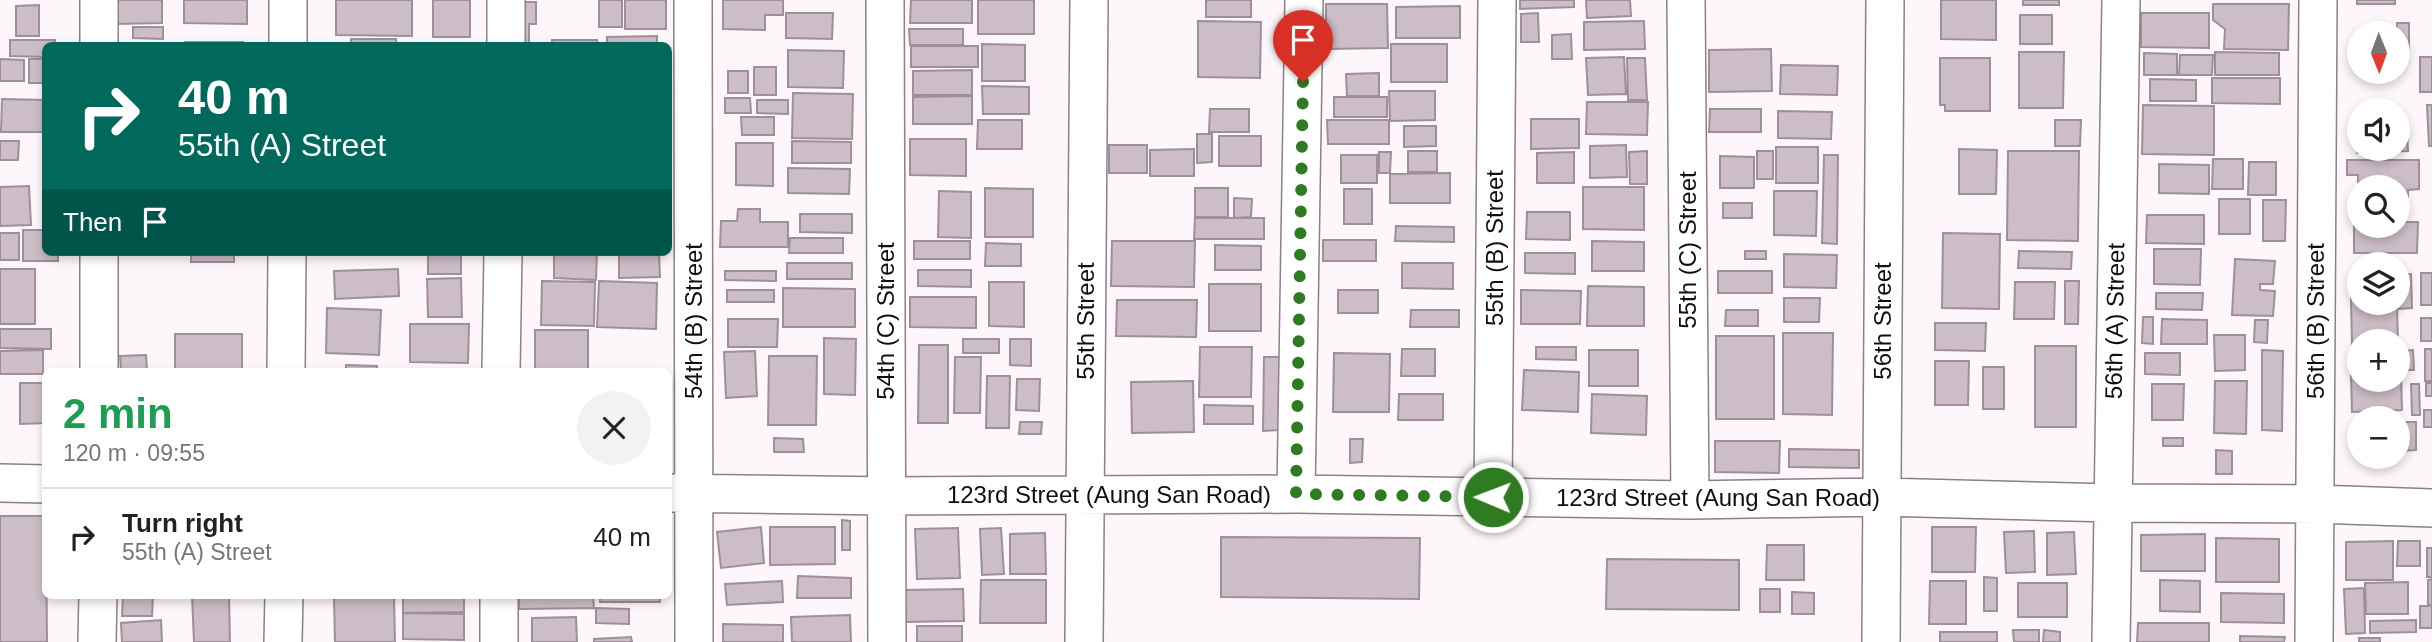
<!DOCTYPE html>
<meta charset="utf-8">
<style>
body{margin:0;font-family:Helvetica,sans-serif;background:#f2f2f2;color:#222;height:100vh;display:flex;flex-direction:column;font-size:26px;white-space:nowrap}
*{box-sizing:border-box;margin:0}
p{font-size:23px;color:#767676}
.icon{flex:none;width:38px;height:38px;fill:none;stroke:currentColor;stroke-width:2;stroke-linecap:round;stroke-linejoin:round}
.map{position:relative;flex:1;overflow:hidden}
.drawer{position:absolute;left:42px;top:368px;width:630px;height:231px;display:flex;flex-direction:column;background:#fff;border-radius:10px;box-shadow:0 4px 10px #0003}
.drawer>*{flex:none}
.banner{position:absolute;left:42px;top:42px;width:630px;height:214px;border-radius:10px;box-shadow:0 4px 10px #0003;background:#00695c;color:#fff;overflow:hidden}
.needle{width:46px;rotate:179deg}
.tools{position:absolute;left:2347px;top:21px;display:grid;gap:14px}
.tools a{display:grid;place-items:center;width:63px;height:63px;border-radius:50%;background:#fff;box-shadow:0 4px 10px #0003;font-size:35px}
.pin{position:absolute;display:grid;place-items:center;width:60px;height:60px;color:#fff;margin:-72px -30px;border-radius:50% 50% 50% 0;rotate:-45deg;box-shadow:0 0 7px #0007}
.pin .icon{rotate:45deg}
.me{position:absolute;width:77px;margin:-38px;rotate:271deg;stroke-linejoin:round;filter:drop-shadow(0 0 5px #0008)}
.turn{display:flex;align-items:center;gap:24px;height:147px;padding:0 21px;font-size:32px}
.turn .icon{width:91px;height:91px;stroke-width:2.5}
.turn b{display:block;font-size:49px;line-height:60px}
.then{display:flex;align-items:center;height:66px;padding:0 21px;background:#0003;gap:14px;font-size:26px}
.round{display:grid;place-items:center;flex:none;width:74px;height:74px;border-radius:37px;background:#f2f2f2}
.summary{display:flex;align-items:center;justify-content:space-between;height:119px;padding:0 21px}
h1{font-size:42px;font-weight:700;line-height:52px;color:#1e9e55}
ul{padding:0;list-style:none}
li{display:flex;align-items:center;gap:21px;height:98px;padding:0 21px;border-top:2px solid #e0e0e0}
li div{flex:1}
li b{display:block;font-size:26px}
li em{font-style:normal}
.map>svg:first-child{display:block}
.building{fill:#cdbdc6;stroke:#9e8f98;stroke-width:2}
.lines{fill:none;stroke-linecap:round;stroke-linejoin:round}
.minor-casing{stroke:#8e7f88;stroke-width:40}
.minor{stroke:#fff;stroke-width:37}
.route{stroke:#2f7b22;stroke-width:12;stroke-dasharray:0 21.6}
.labels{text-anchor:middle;stroke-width:5;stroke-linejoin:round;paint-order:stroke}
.street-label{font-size:24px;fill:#120d10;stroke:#fff}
</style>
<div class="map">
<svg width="2432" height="642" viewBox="0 0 2432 642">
<rect width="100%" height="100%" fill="#fdf7fb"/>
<path class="building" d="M115 0H162V23L115 24Z
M184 0H247V24L184 23Z
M336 0H412V36L336 35Z
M433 0H470V37H433Z
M599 0H622V27H599Z
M625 0H666V29H625Z
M723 0H783V15H765V30L723 29Z
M911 0H972V23H910Z
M978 0H1034V34H978Z
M1206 0H1251V17H1206Z
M1520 0H1574V7L1520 9Z
M1586 0H1630L1631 16 1587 18Z
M1941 0H1996V40L1941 39Z
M2023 0H2059V5H2023Z
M2357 0H2395V4H2357Z
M516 2H536V24H529V46H516Z
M1326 4H1387L1388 48 1326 49Z
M2213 4H2289L2288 50 2224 49 2225 29 2213 20Z
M39 5V36H16V6Z
M1460 6V38H1396V7Z
M786 13H833L832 39 786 38Z
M1538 13 1539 42H1521V14Z
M2141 13H2209V48L2141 47Z
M2020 15H2052V44H2020Z
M1198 21 1261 22 1260 78 1198 77Z
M1644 21 1645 49 1584 50V22Z
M2397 23H2409V51H2398Z
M133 27H163V39L133 38Z
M909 29H963V45H910Z
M1571 34 1572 59H1552V35Z
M657 36V46H607V37Z
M351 39H396V46H351Z
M10 40H55V46H46V57L10 56Z
M552 40H597V46H552Z
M185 42H243V46H185Z
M982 44 1025 45V81H982Z
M1391 44H1447V82H1391Z
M911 46H978V67H911Z
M1771 49 1772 91 1709 92V50Z
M788 50 844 51 843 88 788 87Z
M2019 52H2064L2063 108H2019Z
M2215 52 2279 53V75H2215Z
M2144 53 2177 54V75H2144Z
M2180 55H2213L2212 75H2179Z
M1624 57 1626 94 1588 95 1586 58Z
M2420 57H2432V92H2420Z
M1627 58H1645L1647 100H1628Z
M1940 58H1990V111H1945V105H1940Z
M0 59 24 60V81H0Z
M29 59H46V83H29Z
M1781 65 1838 66 1837 95 1780 94Z
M754 67H776V95H754Z
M972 70V95H913V71Z
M728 71H748V93H728Z
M1379 73V96H1347L1346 74Z
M2212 78H2280V104L2212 103Z
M2150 79 2196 80V101H2150Z
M982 86 1029 87V114H983Z
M1389 91H1435V120L1390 121Z
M793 93 853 94 852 139 792 138Z
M972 96V124H913V97Z
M1334 97H1387V117H1334Z
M725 98H750L751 113H725Z
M2 99 46 100V132H1Z
M757 100H788V114L757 113Z
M1587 102H1648L1647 135 1586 134Z
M2143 105 2214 106V155L2142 154Z
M2427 105H2432V146H2429Z
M1210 109H1249V132H1209Z
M1710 109H1761V132H1709Z
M1778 111 1832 112 1831 139 1778 138Z
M741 117H774V135H742Z
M1531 119H1579V148L1531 149Z
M978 120H1022V149H977Z
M1327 120H1389V144H1328Z
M2055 120H2081L2080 146H2055Z
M1404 126H1436V146L1404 147Z
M2398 131H2407L2408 151 2357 153 2356 133H2359V149H2398Z
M1197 134H1212V162L1197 163Z
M1219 136H1261V166H1219Z
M910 139H966V176L910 175Z
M0 141H19L18 160H0Z
M792 141 851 142V163H792Z
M736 143H773V186L736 185Z
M1109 145H1147V173H1109Z
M1626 145 1627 177 1590 178V146Z
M1776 147H1818V183H1776Z
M1194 149V176H1150V150Z
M1959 149 1997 150 1996 194H1959Z
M1408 151H1437V172H1408Z
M1647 151V184H1630L1629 152Z
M1757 151H1773V179H1757Z
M2008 151H2079L2078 241 2007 240Z
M1379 152H1391L1390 173H1379Z
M1574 152V183H1537V153Z
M1341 155H1377V183H1341Z
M1824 155H1838L1837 244 1822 243Z
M1720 156 1754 157V188H1720Z
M2213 159H2243V189H2212Z
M2347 160H2419V189L2408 190V206H2398V187H2359L2358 206V175H2347Z
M2249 162H2276V195H2248Z
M2159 164 2209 165V194L2159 193Z
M788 168 850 169 849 194 788 193Z
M1450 173V203H1390V174Z
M29 186 31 225 0 226V187Z
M1583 187H1644V230L1583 229Z
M985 188 1033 189V237H985Z
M1195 188H1228V217H1195Z
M1344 189H1372V224H1344Z
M939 191 971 192V238L938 237Z
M1774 191H1817L1816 236 1774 235Z
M1234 198 1252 199 1251 217 1234 218Z
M2219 199H2250V234H2219Z
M2263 200H2286L2285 241H2263Z
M1723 203H1752V218H1723Z
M738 209H760V222H788V247H720L721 221H737Z
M1527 212H1570V240L1526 239Z
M800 214H852V233L800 232Z
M2147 215H2204V244L2146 243Z
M1195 218H1264V239H1194Z
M2354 221H2359V226H2398V222H2418L2417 253H2354Z
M1396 226 1454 227V242L1395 241Z
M23 230H46V252H58V261H23Z
M0 233H19V260H0Z
M1943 233 2000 234 1999 309 1942 308Z
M790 238H843V253H789Z
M1323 240H1376V261H1323Z
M914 241H970V259H914Z
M1112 241H1195L1194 287 1111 286Z
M1592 241 1644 242V271H1592Z
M986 243 1021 244V266H985Z
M1215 245 1261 246V270H1215Z
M2154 249H2201L2200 285 2154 284Z
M1745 251H1766V259H1745Z
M2019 251 2072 252 2071 269 2018 268Z
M191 252H234V262H191Z
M428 252H461V274H428Z
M554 252H597L596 280 554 278Z
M619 252H659L660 277 619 278Z
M1525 253H1575V274L1525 273Z
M1784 254 1837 255 1836 288 1784 287Z
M2235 259 2275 261 2273 284H2260V290L2275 291 2273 316 2232 315Z
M787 263H852V279H787Z
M1402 263H1453V289L1402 288Z
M0 269H35V324H0Z
M398 269 399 296 335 299 334 271Z
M918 270H971V287L918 286Z
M725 271H776V281L725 280Z
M1718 271H1772V293H1718Z
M2421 273H2432V305H2421Z
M2411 274 2412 308 2398 309V275Z
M461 278 462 317H428L427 279Z
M542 281 595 282 594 326 541 325Z
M599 281 657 283 656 329 597 327Z
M2065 281H2079L2078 324H2065Z
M989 282H1024V327L989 326Z
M2015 282H2055L2054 319H2014Z
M1209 284H1261V331H1209Z
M1588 286 1644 287V326H1587Z
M783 288 855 289V327H783Z
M727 290H774V302H727Z
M1338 290H1378V313H1338Z
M1521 290 1581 291 1580 324H1521Z
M2156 293H2203L2202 310 2156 309Z
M910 297H976V328L910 327Z
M1784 298H1820L1819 322H1784Z
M2351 298H2359V303H2397L2398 345V341H2359V345H2352Z
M1117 300H1197L1196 337 1116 336Z
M327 308 381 310 379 355 326 353Z
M1411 310H1459V327H1410Z
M1726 310H1758V326H1725Z
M2143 317H2153V344L2142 343Z
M2421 318H2432V341H2421Z
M728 319H778L777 347H728Z
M2162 319 2207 320V344H2161Z
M2255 320H2268L2267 343 2254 342Z
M1935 323H1986L1985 351 1935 350Z
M410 324H469L468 363 410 362Z
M0 329H51V349L0 348Z
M535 330H588V371H535Z
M1783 333H1833L1832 415 1783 414Z
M175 334H242V371H175Z
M2214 335H2245V370L2215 371Z
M1716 336H1774V419H1716Z
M824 338 856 339 855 395 824 394Z
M963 339H999V353H963Z
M1010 339H1031V366L1010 365Z
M919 345H948V423H918Z
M2035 346H2076V427H2035Z
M1200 347H1252L1251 397H1199Z
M1536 347H1576V360L1536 359Z
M1402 349H1435V376H1401Z
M2425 349H2432V381H2425Z
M43 350V374H0V351Z
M1589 350H1638V386H1589Z
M2262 350 2283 351 2282 431 2262 430Z
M2413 350 2414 370H2398V351Z
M755 351 757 396 726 398 724 352Z
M2353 352H2359V372H2354Z
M1334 353 1390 354 1389 412H1333Z
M2145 353H2180V375L2145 374Z
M146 355 147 371H121L120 356Z
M769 356H817L816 425H768Z
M955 357H981L980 413H954Z
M1264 357H1280V430L1263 431Z
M1935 361H1969L1968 405H1935Z
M346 365 377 366V371H346Z
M1983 367H2004V409H1983Z
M414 369 470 370V371H413Z
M1524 370 1579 372 1578 412 1522 410Z
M2398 372H2401L2402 410 2352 412 2351 374H2359V380H2398Z
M987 376H1010L1009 428H986Z
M1017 379H1040L1039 411 1016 410Z
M1193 381 1194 432 1132 433 1131 382Z
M2215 381H2247L2246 434 2214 433Z
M20 383H46V423L20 424Z
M2426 383H2432V396H2426Z
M2152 384H2184L2183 420H2152Z
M2411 384H2419L2420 415H2412Z
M1399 394H1443V420H1398Z
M1592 394 1647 396 1646 435 1591 433Z
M1204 405 1253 406V424H1204Z
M2424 410H2432V427H2424Z
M2353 421H2359V435H2353Z
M1020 422H1042L1041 434H1019Z
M2398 422H2416V450L2398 451Z
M774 438 803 439 804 452H774Z
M2163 438H2183V446H2163Z
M1350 439H1363L1362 462 1350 463Z
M1715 441H1780L1779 473 1715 472Z
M1789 449 1859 450V468L1789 467Z
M2216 450 2232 451V474H2216Z
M0 516H46L47 642H0Z
M842 520 850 521V550H842Z
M761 527 764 563 721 568 717 532Z
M770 527H835V564L770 565Z
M1932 527H1976L1975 572H1932Z
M958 528 960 578 917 579 915 529Z
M1001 528 1004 574 982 575 980 529Z
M2034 531 2035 572 2006 573 2004 532Z
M2074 532 2076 574 2047 575V533Z
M1045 533 1046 574H1010V534Z
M2205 534V571H2141V535Z
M1221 537 1420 538 1419 599 1221 597Z
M2216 538 2279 539V582H2216Z
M2393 541V580H2346V542Z
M2398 541H2420V566H2397Z
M1767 545H1804V580H1766Z
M2427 548H2432V577H2427Z
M1607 559 1739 560V610L1606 609Z
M798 576 851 578V598H797Z
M1984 577 1997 578V611H1984Z
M2432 579V605H2428V580Z
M981 580H1046V623H980Z
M2160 580 2200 581V612L2160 611Z
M782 581 783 602 727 605 725 584Z
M1930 581H1966V624H1929Z
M2408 582V614H2366L2365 583Z
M2018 583H2067V617H2018Z
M2364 588 2365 633 2346 634 2344 589Z
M963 589 964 621 905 622 904 590Z
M1760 589H1780V612H1760Z
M1792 592 1814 593V614H1792Z
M2221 593 2284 594V623L2221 622Z
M123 595H153L152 616H122Z
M192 595H229L230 642H194Z
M403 595H464V612L403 613Z
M519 595H593L594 608 519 609Z
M600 595H660V602H600Z
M394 597 395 642H335L334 598Z
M2420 606H2432V628H2420Z
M596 608 629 609V624L596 623Z
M403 613 464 614V640L403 639Z
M850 615 851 642H792L791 617Z
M576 617 577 642H532V618Z
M161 620 162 642H122L121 623Z
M2416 620V632L2370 633V621Z
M2138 623H2209V642H2137Z
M723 624 783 625V642H723Z
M917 626H962V642H917Z
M2013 630H2039V642H2014Z
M2044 630 2060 632V642H2043Z
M1940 632H1997V642H1940Z
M2240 636 2285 637 2284 642H2240Z
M631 637 632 642H594V639Z
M2359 638H2380V642H2359Z"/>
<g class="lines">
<g class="minor-casing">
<path id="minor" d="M99 0V46
M693 0 694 642
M885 0 887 642
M1686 0 1690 500
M288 46V0
M506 46V0
M99 252V371
M286 371 287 252
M501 371 503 252
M0 483 46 484
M668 493 887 496 1296 494 1690 500 1882 497 2112 503 2316 504 2432 508
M1296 494 1304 0
M1493 497 1497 0
M499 595V642
M97 642 98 595
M283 642 284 595
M1084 642 1089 0
M1881 642 1885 0
M2111 642 2121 0
M2314 642 2318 0"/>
</g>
<use href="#minor" class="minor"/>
</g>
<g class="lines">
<path class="route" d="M1303 82 1296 494 1493 497"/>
</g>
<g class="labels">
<g class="street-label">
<text transform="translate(1495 248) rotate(-90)" y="8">55th (B) Street</text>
<text transform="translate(1688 250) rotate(-90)" y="8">55th (C) Street</text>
<text transform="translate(694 321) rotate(-90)" y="8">54th (B) Street</text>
<text transform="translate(886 321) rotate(-90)" y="8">54th (C) Street</text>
<text transform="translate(1086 321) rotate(-90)" y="8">55th Street</text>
<text transform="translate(1883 321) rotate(-90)" y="8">56th Street</text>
<text transform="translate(2115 321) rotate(-89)" y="8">56th (A) Street</text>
<text transform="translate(2316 321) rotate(-90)" y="8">56th (B) Street</text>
<text x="1109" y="503">123rd Street (Aung San Road)</text>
<text x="1718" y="506">123rd Street (Aung San Road)</text>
</g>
</g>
</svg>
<div class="tools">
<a><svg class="needle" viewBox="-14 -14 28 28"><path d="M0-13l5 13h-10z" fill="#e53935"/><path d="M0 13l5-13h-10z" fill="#767676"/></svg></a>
<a><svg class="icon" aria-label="sound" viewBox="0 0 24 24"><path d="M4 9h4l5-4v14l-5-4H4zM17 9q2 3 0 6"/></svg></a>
<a><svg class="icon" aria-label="search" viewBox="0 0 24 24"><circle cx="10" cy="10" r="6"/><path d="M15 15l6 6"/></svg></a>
<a><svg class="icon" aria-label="layers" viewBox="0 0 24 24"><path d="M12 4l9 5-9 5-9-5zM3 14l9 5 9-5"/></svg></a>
<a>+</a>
<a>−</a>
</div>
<div class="pin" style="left:1303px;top:82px;background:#d93025"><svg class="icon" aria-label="arrive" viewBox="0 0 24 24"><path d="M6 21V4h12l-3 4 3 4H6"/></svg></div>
<svg class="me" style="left:1493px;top:497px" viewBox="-20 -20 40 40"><circle r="17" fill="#2f7b22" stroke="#fff" stroke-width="3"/><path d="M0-11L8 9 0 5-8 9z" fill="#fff"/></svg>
<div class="banner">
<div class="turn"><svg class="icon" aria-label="right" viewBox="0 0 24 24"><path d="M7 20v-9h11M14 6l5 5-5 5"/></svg><div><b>40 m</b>55th (A) Street</div></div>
<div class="then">Then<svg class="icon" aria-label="arrive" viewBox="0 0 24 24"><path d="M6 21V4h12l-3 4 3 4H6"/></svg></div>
</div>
<section class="drawer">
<div class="summary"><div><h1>2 min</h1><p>120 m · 09:55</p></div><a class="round"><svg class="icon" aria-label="close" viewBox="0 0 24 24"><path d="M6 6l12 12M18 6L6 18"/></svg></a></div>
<ul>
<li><svg class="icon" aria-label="right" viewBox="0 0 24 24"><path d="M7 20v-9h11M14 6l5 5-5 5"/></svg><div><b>Turn right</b><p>55th (A) Street</p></div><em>40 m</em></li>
</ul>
</section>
</div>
